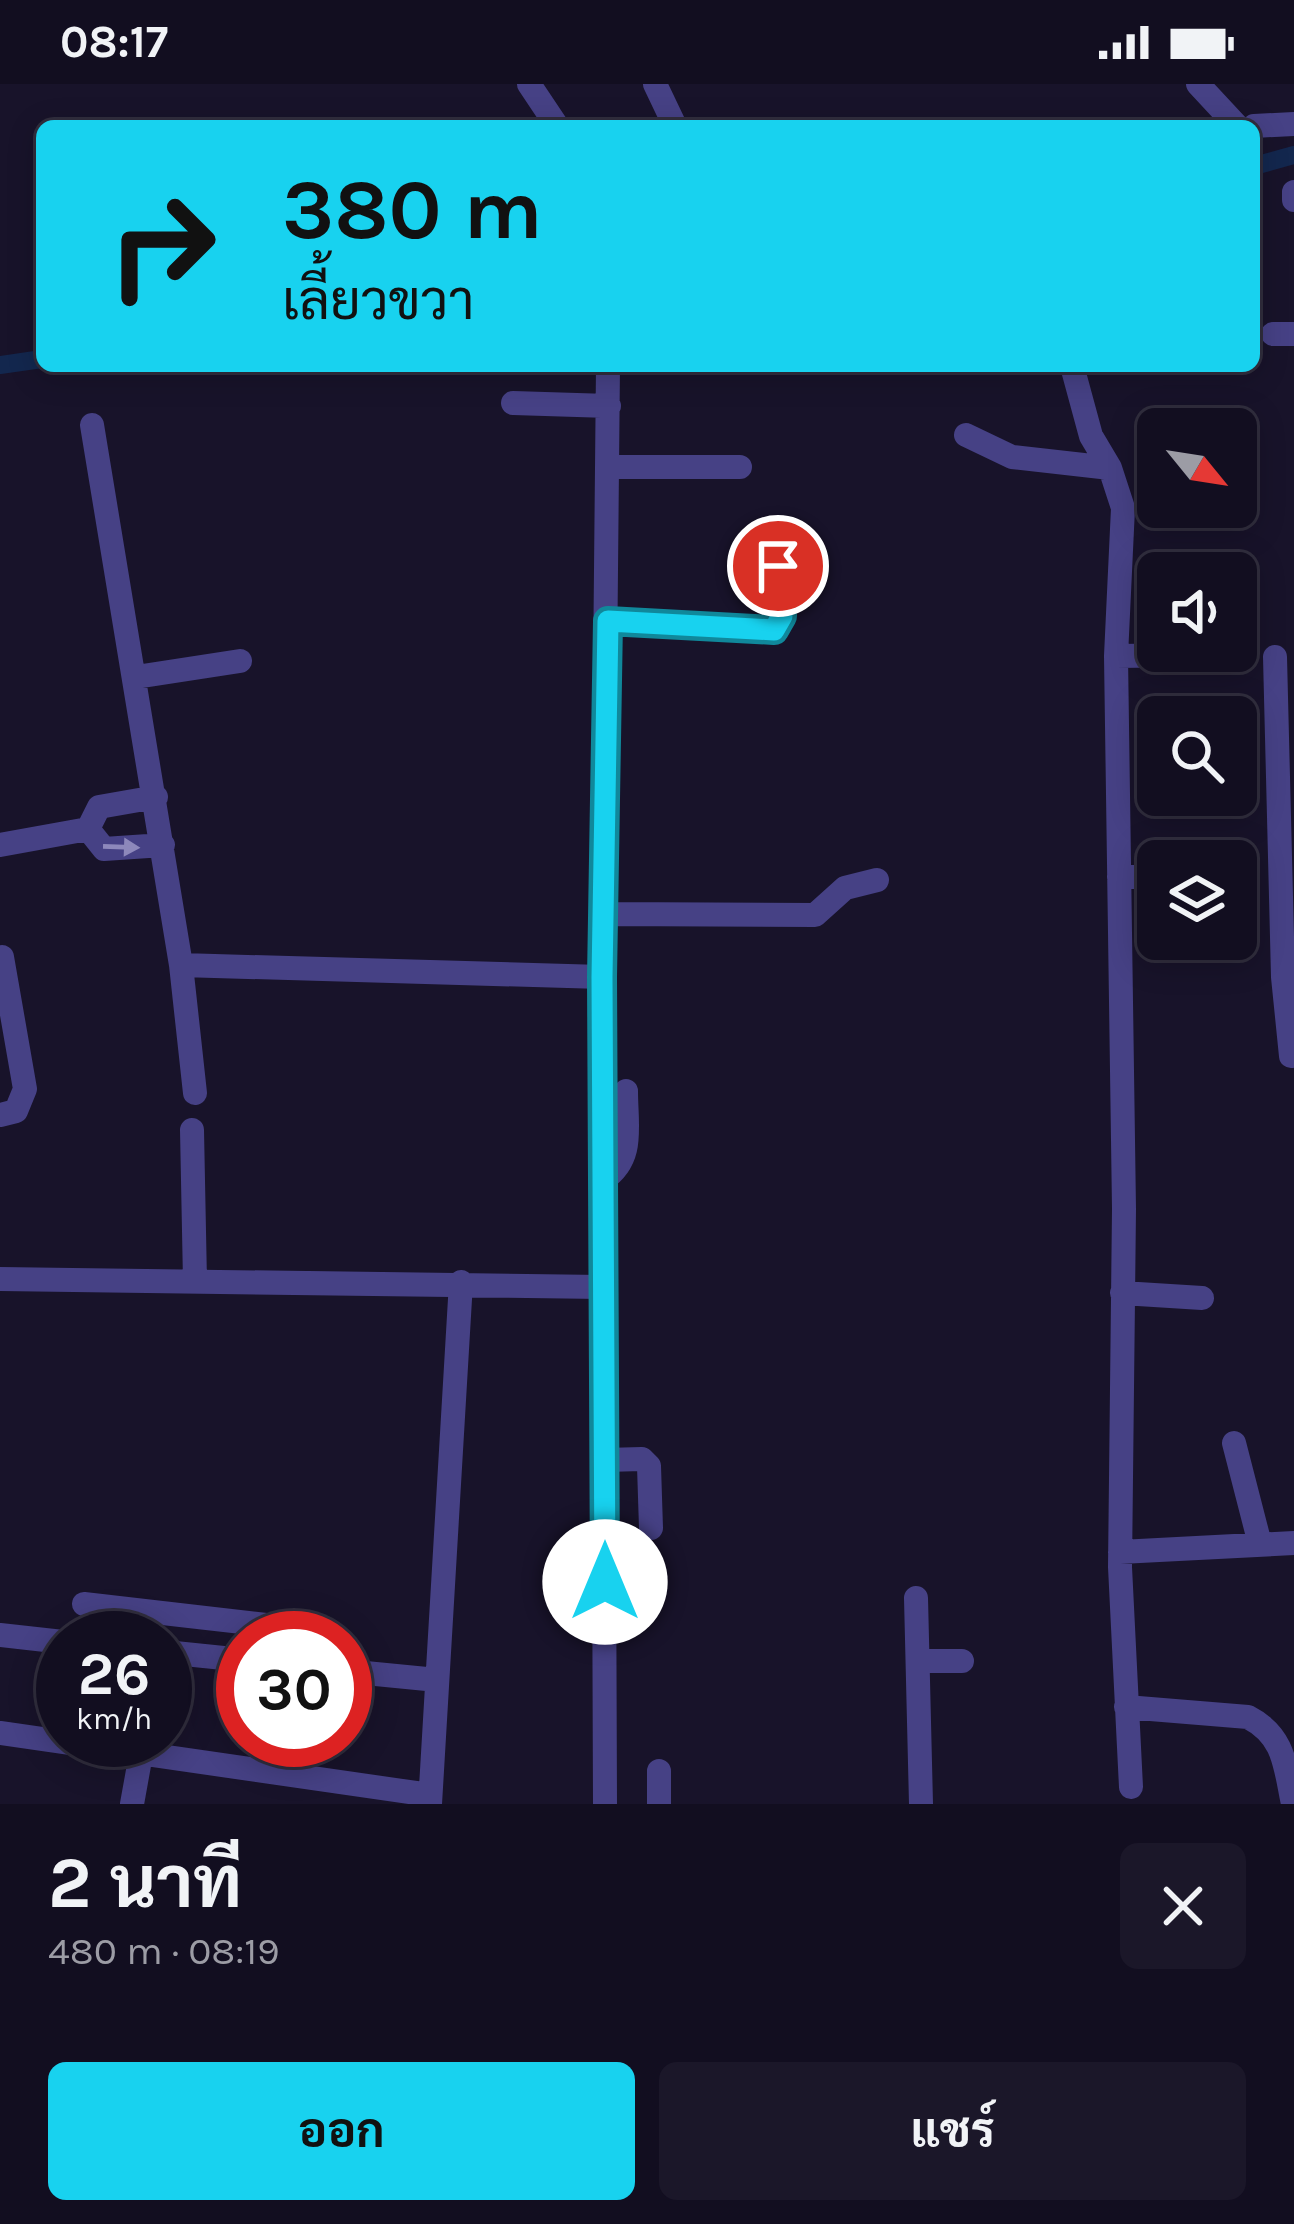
<!DOCTYPE html>
<html lang="th">
<meta charset="utf-8">
<style>
body{margin:0;font-family:Karla,Sarabun,sans-serif;background:#1b1729;color:#f1f3f6;height:100vh;display:flex;flex-direction:column;font-size:45px;white-space:nowrap}
*{box-sizing:border-box;margin:0}
p{font-size:39px;color:#9c9ca5}
.icon{flex:none;width:66px;height:66px;fill:none;stroke:currentColor;stroke-width:2;stroke-linecap:round;stroke-linejoin:round}
.map{position:relative;height:1720px;overflow:hidden}
.panel{display:flex;flex-direction:column;background:#120e20;flex:1}
.panel>*{flex:none}
.guide{position:absolute;left:36px;top:36px;width:1224px;height:252px;border-radius:18px;box-shadow:0 6px 30px #0003,0 0 0 3px #312e3e;background:#18d2ef;color:#111;overflow:hidden}
.needle{width:78px;rotate:120deg}
.fabs{position:absolute;left:1137px;top:324px;display:grid;gap:24px}
.fabs a{display:grid;place-items:center;width:120px;height:120px;border-radius:18px;background:#120e20;box-shadow:0 6px 30px #0003,0 0 0 3px #312e3e;font-size:60px}
.speed{position:absolute;left:36px;top:1527px;display:flex;gap:24px;font-size:60px;font-weight:700;text-align:center}
.speed>*{display:grid;place-content:center;width:156px;height:156px;border-radius:50%;background:#120e20;box-shadow:0 6px 30px #0003,0 0 0 3px #312e3e;line-height:1}
.speed small{font-size:30px;font-weight:400}
.speed .limit{border:18px solid #d22;background:#fff;color:#111}
.pin{position:absolute;display:grid;place-items:center;width:102px;height:102px;color:#fff;margin:-51px;border:6px solid #fff;border-radius:50%;box-shadow:0 3px 12px #0007}
.me{position:absolute;width:132px;margin:-66px;rotate:0deg;stroke-linejoin:round;filter:drop-shadow(0 0 9px #0008)}
.turn{display:flex;align-items:center;gap:42px;height:252px;padding:0 48px;font-size:54px}
.turn .icon{width:156px;height:156px;stroke-width:2.5}
.turn b{display:block;font-size:84px;line-height:102px}
.round{display:grid;place-items:center;flex:none;width:126px;height:126px;border-radius:18px;background:#1b1729}
.headline{display:flex;align-items:center;justify-content:space-between;height:204px;padding:0 48px}
h1{font-size:72px;font-weight:700;line-height:90px}
.action{display:flex;gap:24px;margin-top:auto;padding:24px 48px}
.action a{flex:1;height:138px;border-radius:18px;background:#18d2ef;color:#111;font-size:48px;font-weight:700;line-height:138px;text-align:center}
.action a+a{background:#1b1729;color:#f1f3f6}
.status{display:flex;justify-content:space-between;align-items:center;height:84px;padding:0 60px;background:#120e20;direction:ltr}
.status svg{height:33px;fill:currentColor}
.map>svg:first-child{display:block}
.lines{fill:none;stroke-linecap:round;stroke-linejoin:round}
.canal{stroke:#13274e;stroke-width:18}
.minor{stroke:#464185;stroke-width:24}
.oneway{fill:#8d88bb}
.route-casing{stroke:#10889b;stroke-width:30}
.route{stroke:#18d2ef;stroke-width:21}
</style>
<div class="status"><b>08:17</b><svg viewBox="0 0 49 12"><path d="M0 12V9h3v3zM5 12V6h3v6zM10 12V3h3v9zM15 12V0h3v12zM26 1h20v11H26zM47 4h2v5h-2z"/></svg></div>
<div class="map">
<svg width="1294" height="1720" viewBox="0 0 1294 1720">
<rect width="100%" height="100%" fill="#18132a"/>
<g class="lines">
<path class="canal" d="M1254 82 1294 71
M0 281 42 275"/>
<path class="minor" d="M529 0 557 42
M655 0 675 42
M1198 0 1237 42
M1254 42 1294 40
M1294 108V116
M1273 250H1294
M1072 282 1091 352 1110 384 1123 424 1116 572 1124 1125 1120 1483 1131 1703
M513 319 609 322
M92 341 181 881 602 893
M966 351 1012 373 1110 384
M609 383H740
M608 537 774 546 782 532 778 482
M1116 572 1201 571
M1275 573 1283 893 1291 972
M136 593 240 577
M88 745 104 765 163 761
M88 745 99 723 156 713
M0 761 88 745
M1119 793H1158
M605 830 815 831 845 804 877 796
M181 881 195 1009
M0 1031 16 1027 25 1005 2 873
M192 1046 195 1197
M603 1096C635 1075 626 1043 626 1007
M0 1195 602 1203
M1122 1209 1202 1214
M1234 1359 1260 1460
M605 1376 642 1375 649 1382 651 1444
M1120 1468 1294 1459
M916 1514 921 1720
M84 1520 293 1544 305 1554
M0 1551 63 1558
M165 1568 243 1576
M918 1577H962
M345 1587 437 1596
M1126 1623 1248 1633C1285 1652 1285 1682 1293 1720
M0 1649 430 1711
M132 1720 141 1670
M430 1720 461 1198
M605 1720 602 893 608 282
M659 1720V1687"/>
</g>
<defs><path id="oneway-solid" d="M-6-.8H1V-3.2L6.5 0L1 3.2V.8H-6Z" transform="scale(3)"/></defs>
<use class="oneway" href="#oneway-solid" transform="translate(121 763) rotate(2)"/>
<g class="lines">
<g class="route-casing">
<path id="route" d="M605 1498 602 893 608 537 774 546 782 532 778 482"/>
</g>
<use href="#route" class="route"/>
</g>
</svg>
<div class="fabs">
<a><svg class="needle" viewBox="-14 -14 28 28"><path d="M0-13l5 13h-10z" fill="#e53935"/><path d="M0 13l5-13h-10z" fill="#9c9ca5"/></svg></a>
<a><svg class="icon" aria-label="sound" viewBox="0 0 24 24"><path d="M4 9h4l5-4v14l-5-4H4zM17 9q2 3 0 6"/></svg></a>
<a><svg class="icon" aria-label="search" viewBox="0 0 24 24"><circle cx="10" cy="10" r="6"/><path d="M15 15l6 6"/></svg></a>
<a><svg class="icon" aria-label="layers" viewBox="0 0 24 24"><path d="M12 4l9 5-9 5-9-5zM3 14l9 5 9-5"/></svg></a>
</div>
<div class="speed"><div>26<small>km/h</small></div><div class="limit">30</div></div>
<div class="pin" style="left:778px;top:482px;background:#d93025"><svg class="icon" aria-label="arrive" viewBox="0 0 24 24"><path d="M6 21V4h12l-3 4 3 4H6"/></svg></div>
<svg class="me" style="left:605px;top:1498px" viewBox="-20 -20 40 40"><circle r="19" fill="#fff"/><path d="M0-13L10 11 0 6-10 11z" fill="#18d2ef"/></svg>
<div class="guide">
<div class="turn"><svg class="icon" aria-label="right" viewBox="0 0 24 24"><path d="M7 20v-9h11M14 6l5 5-5 5"/></svg><div><b>380 m</b>เลี้ยวขวา</div></div>
</div>
</div>
<section class="panel">
<div class="headline"><div><h1>2 นาที</h1><p>480 m · 08:19</p></div><a class="round"><svg class="icon" aria-label="close" viewBox="0 0 24 24"><path d="M6 6l12 12M18 6L6 18"/></svg></a></div>
<div class="action"><a>ออก</a><a>แชร์</a></div>
</section>
